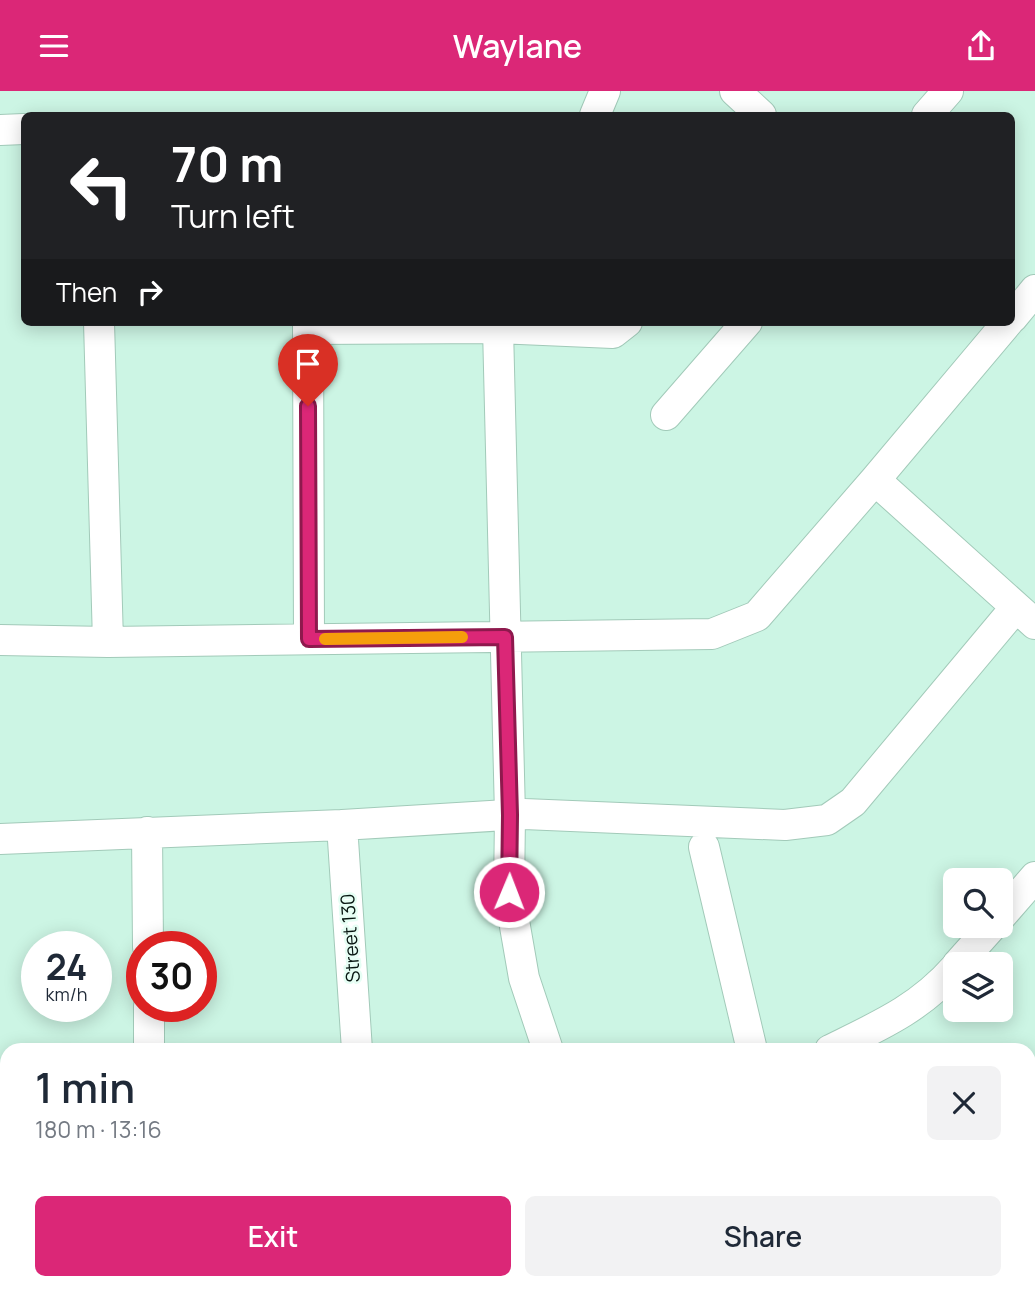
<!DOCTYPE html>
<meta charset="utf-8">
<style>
body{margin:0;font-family:Manrope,sans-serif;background:#f2f2f3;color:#1f2937;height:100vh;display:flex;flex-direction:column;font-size:26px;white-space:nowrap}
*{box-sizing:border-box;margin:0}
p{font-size:23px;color:#747a83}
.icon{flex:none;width:38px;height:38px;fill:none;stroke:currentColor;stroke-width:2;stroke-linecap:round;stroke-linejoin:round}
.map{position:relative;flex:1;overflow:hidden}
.details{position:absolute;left:0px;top:952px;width:1036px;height:247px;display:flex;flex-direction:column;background:#fff;border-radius:21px 21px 0 0;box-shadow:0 4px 18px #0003}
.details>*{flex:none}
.top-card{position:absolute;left:21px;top:21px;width:994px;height:214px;border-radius:10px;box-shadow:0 4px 18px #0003;background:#202124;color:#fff;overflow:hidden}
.tools{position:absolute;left:943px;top:777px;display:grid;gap:14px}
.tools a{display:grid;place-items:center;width:70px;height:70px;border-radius:10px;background:#fff;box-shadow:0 4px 18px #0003;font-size:35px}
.speed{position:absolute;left:21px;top:840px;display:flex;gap:14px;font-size:35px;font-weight:700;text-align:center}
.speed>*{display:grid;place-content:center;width:91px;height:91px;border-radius:50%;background:#fff;box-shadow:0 4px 18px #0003;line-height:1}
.speed small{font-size:18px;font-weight:400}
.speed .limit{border:10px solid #d22;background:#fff;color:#111}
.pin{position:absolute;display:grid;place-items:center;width:60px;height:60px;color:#fff;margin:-72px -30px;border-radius:50% 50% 50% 0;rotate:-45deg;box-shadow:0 0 7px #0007}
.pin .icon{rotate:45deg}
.me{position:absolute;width:77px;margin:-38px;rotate:1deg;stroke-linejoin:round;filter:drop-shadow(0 0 5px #0008)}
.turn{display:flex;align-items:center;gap:24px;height:147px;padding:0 35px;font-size:32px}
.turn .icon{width:91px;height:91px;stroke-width:2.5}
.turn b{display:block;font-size:49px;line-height:60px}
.then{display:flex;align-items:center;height:66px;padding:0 35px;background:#0003;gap:14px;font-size:26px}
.round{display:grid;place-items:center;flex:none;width:74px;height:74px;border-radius:10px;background:#f2f2f3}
.summary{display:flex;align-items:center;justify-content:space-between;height:119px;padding:0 35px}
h1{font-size:42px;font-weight:600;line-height:52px}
.primary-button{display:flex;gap:14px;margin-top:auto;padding:14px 35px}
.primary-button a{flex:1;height:80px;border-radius:10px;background:#db2777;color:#fff;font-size:28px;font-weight:600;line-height:80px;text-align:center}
.primary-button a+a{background:#f2f2f3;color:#1f2937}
header{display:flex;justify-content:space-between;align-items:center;height:91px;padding:0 35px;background:#db2777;color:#fff;font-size:32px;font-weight:600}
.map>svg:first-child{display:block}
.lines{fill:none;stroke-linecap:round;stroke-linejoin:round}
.street-casing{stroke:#a2cab9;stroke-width:32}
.street{stroke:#fff;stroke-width:30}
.route-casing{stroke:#8e194d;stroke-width:18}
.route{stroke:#db2777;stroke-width:12}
.slow{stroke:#f59e0b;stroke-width:12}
.labels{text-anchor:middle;stroke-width:5;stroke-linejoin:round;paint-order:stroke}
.street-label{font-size:19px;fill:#071611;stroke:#e6fef4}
</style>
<header><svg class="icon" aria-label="menu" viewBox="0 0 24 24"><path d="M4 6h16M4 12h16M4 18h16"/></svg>Waylane<svg class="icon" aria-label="share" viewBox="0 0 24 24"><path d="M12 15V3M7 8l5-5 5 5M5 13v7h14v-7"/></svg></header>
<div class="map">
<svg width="1035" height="1198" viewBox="0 0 1035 1198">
<rect width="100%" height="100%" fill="#ccf5e4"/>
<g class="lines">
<g class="street-casing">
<path id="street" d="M735 0 761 24
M595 24 605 0
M927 24 948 0
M0 39 24 38
M1012 227 1035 199
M99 231 108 551
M308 231 309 548
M308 238 498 237
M666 324 747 231
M875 389 1035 533
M0 549 108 551 712 543 757 525 875 389 1008 231
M342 734 357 959
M147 741 148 856
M0 748 342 734 524 723 785 734 827 729 853 711 1016 516
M704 756 752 959
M1001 825 1035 786
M958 873 992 835
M149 915V959
M548 959 524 887 509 801 510 724 498 237 613 242 627 231
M830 959C879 935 919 918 956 876
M1029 1066 1035 1059
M0 1073 7 1075
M506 1192 514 1198
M980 1192 983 1198
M329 1198 341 1192"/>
</g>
<use href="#street" class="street"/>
</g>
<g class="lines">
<g class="route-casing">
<path id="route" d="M308 315 309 548 505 546 510 724 509 801"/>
</g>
<use href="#route" class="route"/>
<path class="slow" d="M325 548 462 546"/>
</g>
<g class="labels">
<g class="street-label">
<text transform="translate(350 847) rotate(-94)" y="7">Street 130</text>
</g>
</g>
</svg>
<div class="tools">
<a><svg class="icon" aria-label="search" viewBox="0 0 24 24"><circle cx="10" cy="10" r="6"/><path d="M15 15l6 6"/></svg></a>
<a><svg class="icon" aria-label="layers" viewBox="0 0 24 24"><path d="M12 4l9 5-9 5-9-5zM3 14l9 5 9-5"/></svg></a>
</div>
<div class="speed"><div>24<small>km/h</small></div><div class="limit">30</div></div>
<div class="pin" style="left:308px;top:315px;background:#d93025"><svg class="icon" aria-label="arrive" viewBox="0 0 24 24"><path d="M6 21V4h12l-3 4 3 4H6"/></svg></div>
<svg class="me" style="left:509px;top:801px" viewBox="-20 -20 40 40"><circle r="17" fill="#db2777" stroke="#fff" stroke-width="3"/><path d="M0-11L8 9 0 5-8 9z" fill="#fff"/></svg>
<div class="top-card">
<div class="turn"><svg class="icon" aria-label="left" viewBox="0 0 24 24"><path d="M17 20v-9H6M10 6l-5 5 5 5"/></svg><div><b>70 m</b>Turn left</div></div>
<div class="then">Then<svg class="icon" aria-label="right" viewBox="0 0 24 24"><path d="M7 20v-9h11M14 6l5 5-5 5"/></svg></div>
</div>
<section class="details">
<div class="summary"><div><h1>1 min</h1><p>180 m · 13:16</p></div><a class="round"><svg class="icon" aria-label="close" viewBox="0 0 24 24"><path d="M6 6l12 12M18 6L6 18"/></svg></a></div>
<div class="primary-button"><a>Exit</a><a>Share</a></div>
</section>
</div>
